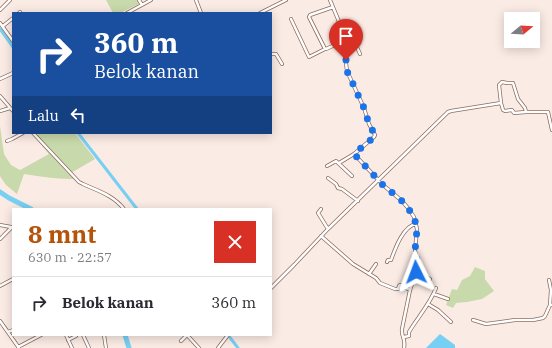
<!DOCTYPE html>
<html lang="id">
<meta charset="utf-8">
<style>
body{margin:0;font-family:"IBM Plex Serif",serif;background:#f7f7f7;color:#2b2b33;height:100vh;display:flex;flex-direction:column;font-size:15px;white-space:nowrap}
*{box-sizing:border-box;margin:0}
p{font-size:13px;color:#7c7c81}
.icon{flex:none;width:22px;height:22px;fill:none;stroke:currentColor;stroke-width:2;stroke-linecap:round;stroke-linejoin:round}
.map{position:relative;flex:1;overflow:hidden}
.panel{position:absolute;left:12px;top:208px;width:260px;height:128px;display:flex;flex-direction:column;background:#fff;border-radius:0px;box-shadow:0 2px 10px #0003}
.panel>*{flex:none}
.guide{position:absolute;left:12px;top:12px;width:260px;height:122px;border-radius:0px;box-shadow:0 2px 10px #0003;background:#1a4fa0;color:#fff;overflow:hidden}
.needle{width:26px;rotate:72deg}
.buttons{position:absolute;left:504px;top:12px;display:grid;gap:8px}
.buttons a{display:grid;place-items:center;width:36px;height:36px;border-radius:0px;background:#fff;box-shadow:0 2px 10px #0003;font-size:20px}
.pin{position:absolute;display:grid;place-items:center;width:34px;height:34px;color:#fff;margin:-41px -17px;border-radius:50% 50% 50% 0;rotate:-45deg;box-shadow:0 0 4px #0007}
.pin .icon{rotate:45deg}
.me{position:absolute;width:44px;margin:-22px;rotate:357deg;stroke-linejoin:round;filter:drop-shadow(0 0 3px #0008)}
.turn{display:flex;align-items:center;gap:14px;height:84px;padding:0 16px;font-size:18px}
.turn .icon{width:52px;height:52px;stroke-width:2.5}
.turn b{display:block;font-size:28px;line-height:34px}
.then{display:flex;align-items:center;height:38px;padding:0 16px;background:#0003;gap:8px;font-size:15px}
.round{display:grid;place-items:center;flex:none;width:42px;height:42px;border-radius:0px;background:#f7f7f7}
.head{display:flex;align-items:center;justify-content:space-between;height:68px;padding:0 16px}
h1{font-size:24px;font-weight:700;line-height:30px;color:#b45309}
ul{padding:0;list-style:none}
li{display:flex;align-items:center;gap:12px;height:52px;padding:0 16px;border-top:1px solid #e1e1e2}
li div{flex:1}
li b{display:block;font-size:15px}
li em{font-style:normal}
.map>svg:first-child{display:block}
.green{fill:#c8daab}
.water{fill:#77d0f3}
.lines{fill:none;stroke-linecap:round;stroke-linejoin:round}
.canal{stroke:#77d0f3;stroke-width:3}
.river{stroke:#77d0f3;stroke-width:5}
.minor-casing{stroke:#8c6b5e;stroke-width:4}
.minor{stroke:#fff;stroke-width:2.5}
.route{stroke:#1a73e8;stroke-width:7;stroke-dasharray:0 12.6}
</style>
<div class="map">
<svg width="552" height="348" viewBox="0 0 552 348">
<rect width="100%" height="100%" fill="#fbebe5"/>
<path class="green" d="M106 0H141L143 2 120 13H113Z
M0 126 4 154 11 165 20 170 49 154 34 136 40 133H75L95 159 71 173 76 179C59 179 41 177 24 174L17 194 6 185 0 176Z
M475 267 485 271V279L494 291 482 299 467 302 456 303 453 308 446 305 452 289 457 290 462 280 470 276Z"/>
<path class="water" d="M440 334 455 345V348H426Z"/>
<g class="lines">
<path class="canal" d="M0 29 13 47
M78 133 137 209
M228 335 238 348"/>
<path class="river" d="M0 192 9 198 31 209
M125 335 129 348"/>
<g class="minor-casing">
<path id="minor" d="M139 0 142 5
M196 0 201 13
M330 0 340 24 334 30 345 55 347 71 364 108 369 124 375 135 374 137 354 154 339 163
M333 7 310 15 309 17 325 49H326L339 43
M0 10 10 0
M19 13 20 12
M127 13 151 0
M260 13 286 0
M291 19 309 57 325 49
M0 23 13 41
M340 24 347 37 353 38 360 54
M3 26 13 18
M271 54H276L282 64
M0 79 13 73
M0 96 13 111
M501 103 499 85 502 82 507 83H513L518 99 525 108 526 112
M0 111 10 108
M33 133 79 182 83 184C98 191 113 195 124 209
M7 141 12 139 23 133
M354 154 383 185 402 201 408 208 414 217 417 229 415 251 417 260 416 272 410 290 402 329C401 337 406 338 404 348
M327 166 336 161 352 176
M328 178 336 184 338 188 342 189 358 201
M321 209 318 213 328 229
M0 225 11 227
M321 236 353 264 376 278 380 283 395 289H398L399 286 400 285 410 290
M0 239 12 227
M387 262 388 260H391C395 249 403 226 416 224
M416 272 430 279
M369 274 376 264
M549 280 551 290 550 305
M0 286 13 279
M271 288 294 265 328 229 448 112 451 111 501 103 503 110 505 111 512 110 514 113 526 112H548L552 130
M434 294 448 299
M428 304 438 310 451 322
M473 320 486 324 515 320H533L543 318 545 316 550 305H552
M0 321 19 348
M8 332 13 330
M66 335 72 348
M83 335 89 348
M104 335 106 348
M187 335 199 348
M404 337 409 336V332C418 317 430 304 436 288
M68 340 76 336
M181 341 187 335
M18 347 41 335
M218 348 228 335"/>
</g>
<use href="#minor" class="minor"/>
</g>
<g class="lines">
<path class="route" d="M346 60 347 71 364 108 369 124 375 135 374 137 354 154 383 185 402 201 408 208 414 217 417 229 415 251 417 260 416 272"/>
</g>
</svg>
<div class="buttons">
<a><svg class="needle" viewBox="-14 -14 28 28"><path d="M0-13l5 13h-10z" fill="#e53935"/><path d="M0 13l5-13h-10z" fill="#7c7c81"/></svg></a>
</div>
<div class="pin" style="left:346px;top:60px;background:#d93025"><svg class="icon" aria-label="arrive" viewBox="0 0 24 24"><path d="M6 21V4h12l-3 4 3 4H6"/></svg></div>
<svg class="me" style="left:416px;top:272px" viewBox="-20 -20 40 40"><path d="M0-17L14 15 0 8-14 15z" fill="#1a73e8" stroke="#fff" stroke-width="4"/></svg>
<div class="guide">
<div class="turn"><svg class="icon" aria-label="right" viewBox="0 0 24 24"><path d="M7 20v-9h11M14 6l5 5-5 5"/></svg><div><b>360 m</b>Belok kanan</div></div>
<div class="then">Lalu<svg class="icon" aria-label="left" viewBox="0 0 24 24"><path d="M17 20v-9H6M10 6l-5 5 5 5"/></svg></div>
</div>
<section class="panel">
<div class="head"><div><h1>8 mnt</h1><p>630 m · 22:57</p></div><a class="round" style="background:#d93025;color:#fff"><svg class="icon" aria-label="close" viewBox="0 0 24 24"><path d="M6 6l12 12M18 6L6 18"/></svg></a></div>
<ul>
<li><svg class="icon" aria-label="right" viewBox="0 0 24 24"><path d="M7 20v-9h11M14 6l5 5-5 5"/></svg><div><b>Belok kanan</b></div><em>360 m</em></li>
</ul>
</section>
</div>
